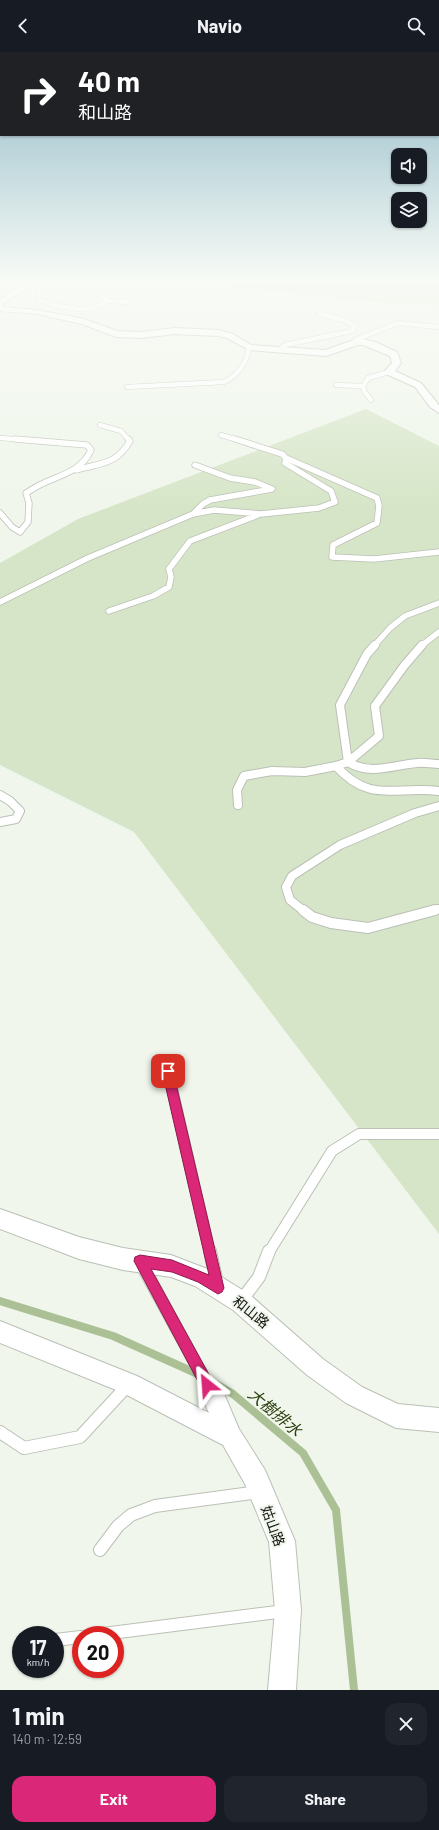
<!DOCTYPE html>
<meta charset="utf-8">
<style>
body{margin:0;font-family:Barlow,"Noto Sans TC",sans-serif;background:#20242c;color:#f1f3f6;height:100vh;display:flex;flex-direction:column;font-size:15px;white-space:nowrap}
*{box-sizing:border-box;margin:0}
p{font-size:13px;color:#9ea1a6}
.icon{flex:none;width:22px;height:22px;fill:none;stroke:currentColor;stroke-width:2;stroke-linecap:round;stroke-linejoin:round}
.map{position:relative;height:1638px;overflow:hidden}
.details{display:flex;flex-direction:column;background:#171b24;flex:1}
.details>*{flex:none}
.banner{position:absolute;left:0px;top:0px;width:439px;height:84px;box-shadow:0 1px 3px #0004;background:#202124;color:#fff;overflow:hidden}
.buttons{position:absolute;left:391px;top:96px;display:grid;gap:8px}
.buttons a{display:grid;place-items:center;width:36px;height:36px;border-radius:8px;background:#171b24;box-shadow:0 1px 3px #0004;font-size:20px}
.speed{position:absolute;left:12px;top:1574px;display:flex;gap:8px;font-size:20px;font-weight:700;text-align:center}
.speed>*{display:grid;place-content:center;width:52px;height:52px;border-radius:50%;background:#171b24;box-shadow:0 1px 3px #0004;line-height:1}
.speed small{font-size:10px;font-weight:400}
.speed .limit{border:6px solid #d22;background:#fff;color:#111}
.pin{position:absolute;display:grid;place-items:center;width:34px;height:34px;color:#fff;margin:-17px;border-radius:8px;box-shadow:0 2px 6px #0006}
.me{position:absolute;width:44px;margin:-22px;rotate:332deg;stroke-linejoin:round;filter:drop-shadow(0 0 3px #0008)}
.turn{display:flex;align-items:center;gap:14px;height:84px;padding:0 12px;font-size:18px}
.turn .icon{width:52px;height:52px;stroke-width:2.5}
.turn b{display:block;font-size:28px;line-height:34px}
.round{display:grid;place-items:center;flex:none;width:42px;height:42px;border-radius:12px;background:#20242c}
.headline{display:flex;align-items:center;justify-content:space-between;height:68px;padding:0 12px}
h1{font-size:24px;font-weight:700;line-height:30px}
.cta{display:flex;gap:8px;margin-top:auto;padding:8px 12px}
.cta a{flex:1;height:46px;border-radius:12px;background:#db2777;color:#fff;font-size:16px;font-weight:700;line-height:46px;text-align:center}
.cta a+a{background:#20242c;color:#f1f3f6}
header{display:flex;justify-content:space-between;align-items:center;height:52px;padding:0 12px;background:#171b24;font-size:18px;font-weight:700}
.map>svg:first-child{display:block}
.green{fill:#d6e5c7}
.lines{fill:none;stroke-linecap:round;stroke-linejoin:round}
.stream{stroke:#abc195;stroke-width:8}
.lane-far4-casing{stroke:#bbc0b6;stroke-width:5.5}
.lane-far3-casing{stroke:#bbc0b6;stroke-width:7}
.lane-far2-casing{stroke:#bbc0b6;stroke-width:10}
.lane-far1-casing{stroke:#bbc0b6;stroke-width:12}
.lane-casing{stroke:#bbc0b6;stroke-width:14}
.street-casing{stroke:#bbc0b6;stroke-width:2}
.lane-far4{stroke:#fff;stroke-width:4.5}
.lane-far3{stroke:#fff;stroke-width:5.5}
.lane-far2{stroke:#fff;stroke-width:8}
.lane-far1{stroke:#fff;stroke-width:10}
.lane{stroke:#fff;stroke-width:12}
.street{fill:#fff;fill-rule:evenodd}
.route{fill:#db2777;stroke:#8e194d}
.labels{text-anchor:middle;stroke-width:4;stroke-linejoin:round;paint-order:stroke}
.near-street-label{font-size:14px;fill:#131511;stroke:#f0f6eb}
.near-water-label{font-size:16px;font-style:italic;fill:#2a3e0e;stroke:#f0f6eb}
</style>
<header><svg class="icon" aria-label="back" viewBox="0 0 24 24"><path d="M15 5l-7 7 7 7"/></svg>Navio<svg class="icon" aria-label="search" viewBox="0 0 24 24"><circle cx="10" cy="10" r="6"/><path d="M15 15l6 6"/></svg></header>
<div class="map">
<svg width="439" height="1638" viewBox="0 0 439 1638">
<rect width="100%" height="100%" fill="#f0f6eb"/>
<path class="green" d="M193 228H439V253L374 250 195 231Z
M366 357 439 394V1182L134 780 0 713V511L78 467Z"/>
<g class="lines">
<path class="stream" d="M0 1249 113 1284 200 1323
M207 1327 233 1342 303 1401 336 1458 354 1638"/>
<g class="lane-far4-casing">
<path id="lane-far4" d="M21 228 40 231 39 248 56 254 80 257 92 256 108 249 126 250
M40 231H77L88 228
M101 244 108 249
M357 290 355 288 398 271 439 275
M280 298 285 293 352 279 355 274 344 268 319 262
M336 333 363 334
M127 335 224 330C238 323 247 311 249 295
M371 348 364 339 363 334 368 326 389 320
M100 373 121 379 129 388
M221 383 238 388
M0 386 28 388"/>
</g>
<g class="lane-far3-casing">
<path id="lane-far3" d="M235 387 282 402 286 406
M195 413 230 426 255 430 272 437 210 448 203 452 193 462 214 458 261 462 319 456 335 450 331 439 285 411 286 406 377 446 379 454 377 471 333 493 332 505 374 507 439 500
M76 418C101 411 116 413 130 389L128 387
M0 461 12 475 20 480 28 470 29 451 26 441C32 437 39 433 46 430 64 422 82 418 91 398L87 393 15 387
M0 550 88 506 193 462
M109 559 153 544 169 535 171 525 169 517 190 489 258 463
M374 594 390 576 405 564 439 551
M421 594 439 580"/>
</g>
<g class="lane-far2-casing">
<path id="lane-far2" d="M375 593 367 602 340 653 348 710C371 724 393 713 417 711 425 710 432 712 439 712
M336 714C371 753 396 733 439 739
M0 743 10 749 20 759 16 767 0 770
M238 753 237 738 244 724 272 719 305 720 336 714 348 710 379 684 375 654 404 614 422 593
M304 859 290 848 286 835 292 824 340 793 415 761 439 754
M431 859 439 857"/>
</g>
<g class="lane-far1-casing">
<path id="lane-far1" d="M303 858 312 865 331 871 368 876 435 858
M168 1019 210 1200
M269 1200 332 1099 359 1082H439"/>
</g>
<g class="lane-casing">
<path id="lane" d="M210 1199 217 1231
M142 1213 214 1345
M241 1249 259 1225 269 1199
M0 1380 24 1396 80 1385 128 1333
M100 1498 118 1474 131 1463 155 1454 259 1440
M95 1583 285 1559
M55 1588 81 1585"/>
</g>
<g class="street-casing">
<path id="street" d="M15 228C19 227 24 227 27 231L24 239 2 252 5 255 37 258 84 267 117 279 141 280 175 276 218 278 233 282 251 293 325 298 354 288 363 287 375 290 397 300 401 311 395 319 421 331 439 353V361L430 355 415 335 386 322 384 320 392 311 390 304 363 293H358L326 304 249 298 227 286 218 284 175 282 141 286 116 285 82 272 37 262 0 259V247L17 236 19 232Z
M0 1157 79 1185 123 1196 171 1203 210 1218 249 1242 323 1307 362 1335 398 1352 439 1356V1380L396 1376 346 1351 307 1323 233 1258 195 1234 171 1225 123 1218 79 1207 0 1177Z
M0 1269 137 1324 209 1361 202 1345 206 1337 214 1333 222 1337 239 1377 265 1418 295 1489 301 1558 296 1638H268L275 1558 269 1490 245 1432 223 1393 121 1340 0 1291Z"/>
</g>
<use href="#lane-far4" class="lane-far4"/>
<use href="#lane-far3" class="lane-far3"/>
<use href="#lane-far2" class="lane-far2"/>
<use href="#lane-far1" class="lane-far1"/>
<use href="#lane" class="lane"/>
<use href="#street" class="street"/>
</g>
<linearGradient id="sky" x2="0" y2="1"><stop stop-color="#8fb9c7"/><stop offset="0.5" stop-color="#f8fbf6"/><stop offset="1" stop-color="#f8fbf6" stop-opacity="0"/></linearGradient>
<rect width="439" height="457" fill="url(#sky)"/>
<path class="route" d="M168 1014 171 1016 173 1019 224 1236 222 1240 218 1242 198 1230 172 1220 151 1217 212 1328 213 1333 212 1337 207 1339 202 1337 134 1209 135 1205 140 1203 172 1208 209 1223 162 1019 164 1016Z"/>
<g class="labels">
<g class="near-street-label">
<text transform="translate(251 1260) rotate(39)" y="5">和山路</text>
<text transform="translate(273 1474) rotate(70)" y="5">姑山路</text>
</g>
<g class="near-water-label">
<text transform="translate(275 1360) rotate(40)" y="6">大樹排水</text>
</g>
</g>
</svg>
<div class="buttons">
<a><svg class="icon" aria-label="sound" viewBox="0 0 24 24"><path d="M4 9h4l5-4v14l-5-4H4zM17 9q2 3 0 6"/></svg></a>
<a><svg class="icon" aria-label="layers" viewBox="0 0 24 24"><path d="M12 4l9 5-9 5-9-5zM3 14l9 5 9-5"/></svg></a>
</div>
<div class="speed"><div>17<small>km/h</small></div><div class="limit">20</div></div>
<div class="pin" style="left:168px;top:1019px;background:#d93025"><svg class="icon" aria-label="arrive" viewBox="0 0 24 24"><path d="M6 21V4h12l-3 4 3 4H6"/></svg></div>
<svg class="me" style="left:207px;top:1333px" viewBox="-20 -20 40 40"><path d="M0-17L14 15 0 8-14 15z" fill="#db2777" stroke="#fff" stroke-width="4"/></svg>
<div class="banner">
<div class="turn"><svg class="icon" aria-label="right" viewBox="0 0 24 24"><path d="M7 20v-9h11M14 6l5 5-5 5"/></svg><div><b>40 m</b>和山路</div></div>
</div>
</div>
<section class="details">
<div class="headline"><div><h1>1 min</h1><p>140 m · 12:59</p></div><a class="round"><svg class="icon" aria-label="close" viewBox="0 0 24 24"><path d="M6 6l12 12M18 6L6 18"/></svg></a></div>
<div class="cta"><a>Exit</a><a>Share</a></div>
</section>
